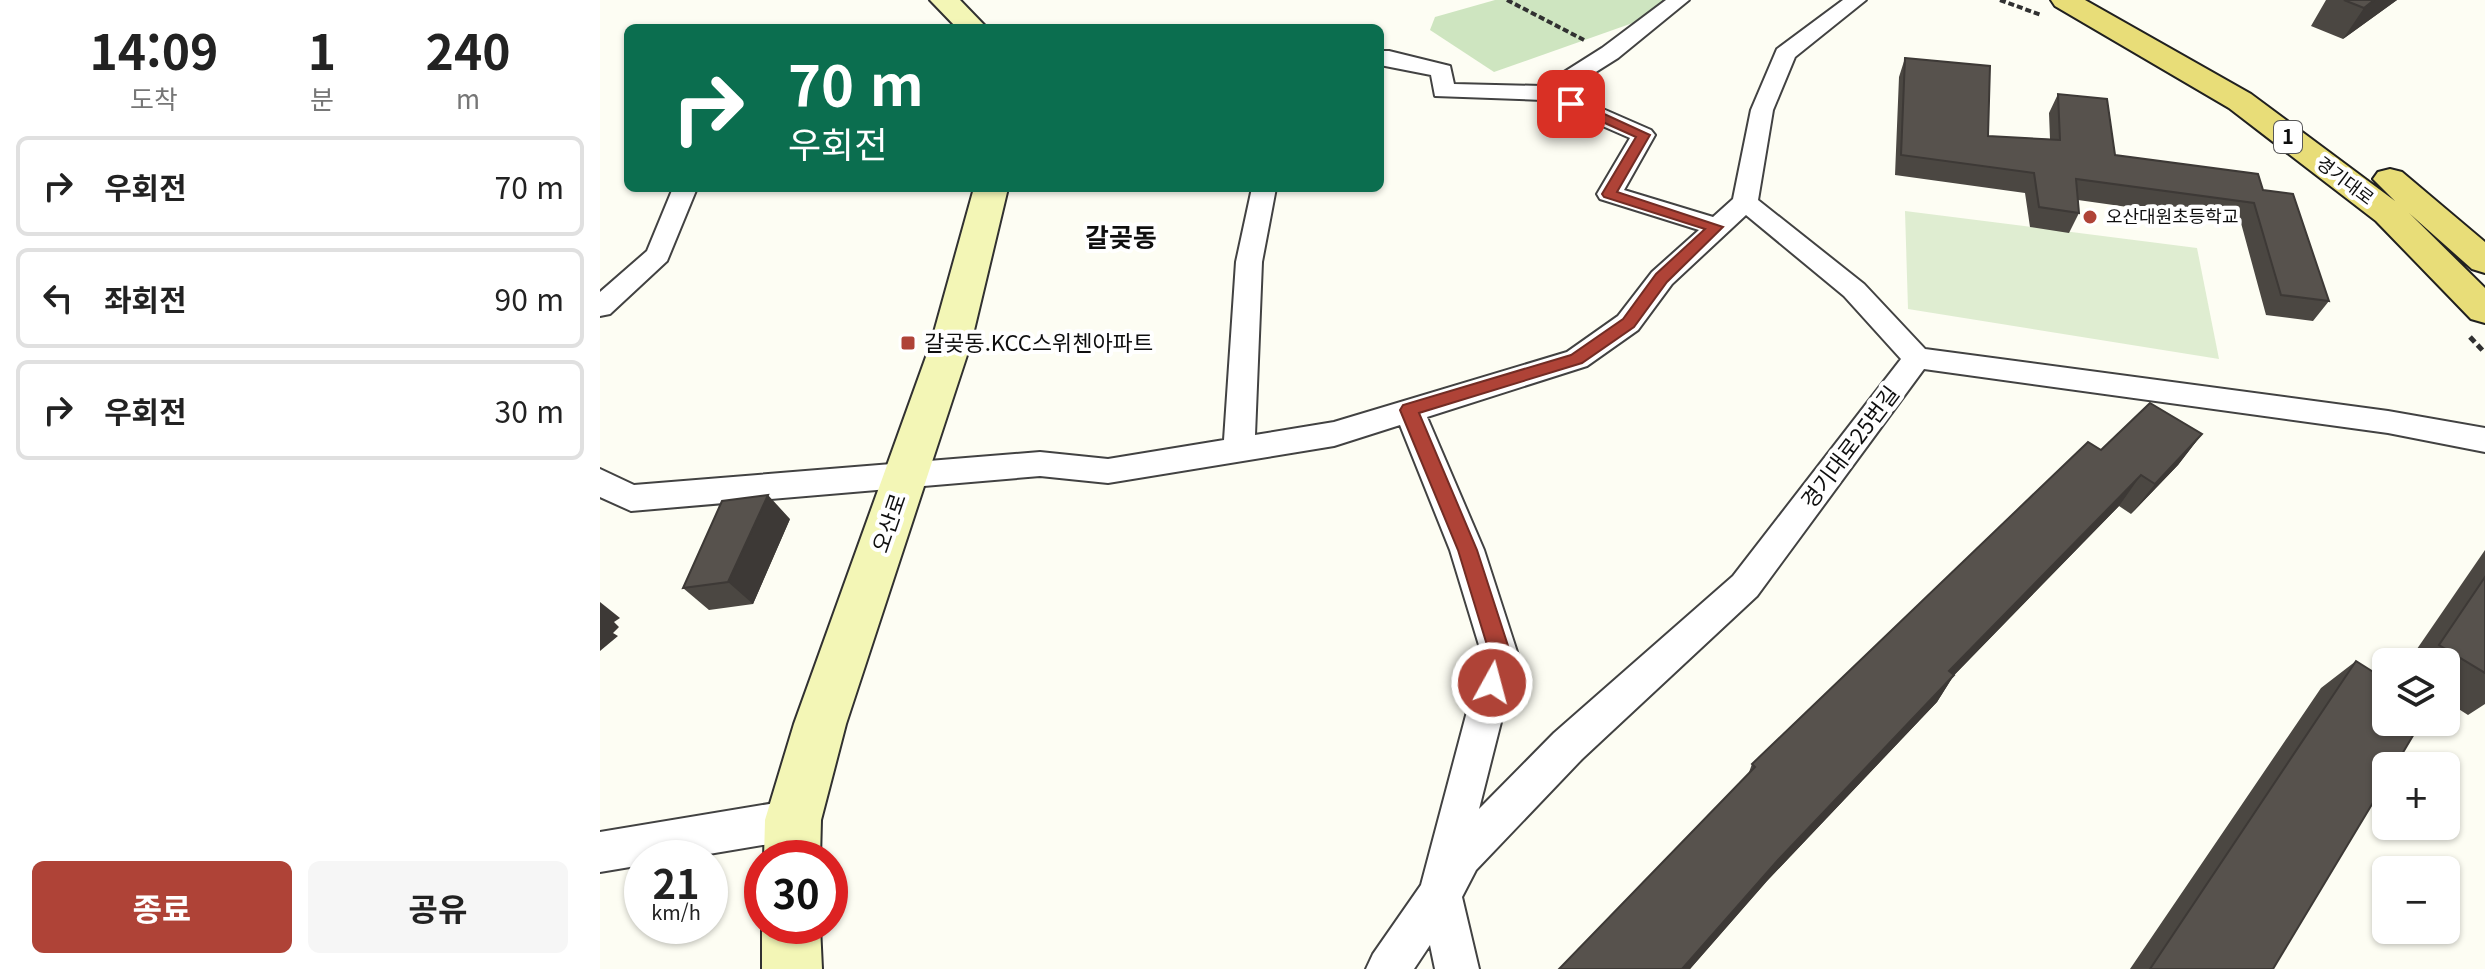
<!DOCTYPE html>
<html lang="ko">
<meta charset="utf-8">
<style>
body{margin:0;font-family:Georgia,"Noto Sans KR",serif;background:#f6f6f6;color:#222;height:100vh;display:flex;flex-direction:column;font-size:30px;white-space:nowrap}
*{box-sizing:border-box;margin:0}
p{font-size:26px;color:#767676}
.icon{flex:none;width:44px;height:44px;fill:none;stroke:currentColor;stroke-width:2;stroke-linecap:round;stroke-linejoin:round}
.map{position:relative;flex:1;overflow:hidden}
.sheet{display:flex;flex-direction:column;background:#fff;width:600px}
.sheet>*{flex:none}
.guide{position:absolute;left:24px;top:24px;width:760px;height:168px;border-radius:12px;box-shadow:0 2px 6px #0004;background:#0b6e4f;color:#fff;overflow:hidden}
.tools{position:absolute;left:1772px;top:648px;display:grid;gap:16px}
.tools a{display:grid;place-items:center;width:88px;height:88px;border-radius:12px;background:#fff;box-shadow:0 2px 6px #0004;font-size:40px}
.speed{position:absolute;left:24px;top:840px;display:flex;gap:16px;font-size:40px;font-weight:700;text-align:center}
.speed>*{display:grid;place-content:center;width:104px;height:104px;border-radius:50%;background:#fff;box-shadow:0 2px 6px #0004;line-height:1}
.speed small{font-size:20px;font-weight:400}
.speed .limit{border:12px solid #d22;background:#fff;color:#111}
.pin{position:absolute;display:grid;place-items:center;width:68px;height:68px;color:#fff;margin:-34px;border-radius:16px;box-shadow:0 4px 12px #0006}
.me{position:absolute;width:88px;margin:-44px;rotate:7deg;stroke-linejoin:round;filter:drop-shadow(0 0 6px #0008)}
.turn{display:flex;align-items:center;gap:28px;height:168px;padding:0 32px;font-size:36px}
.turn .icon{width:104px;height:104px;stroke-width:2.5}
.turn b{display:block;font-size:56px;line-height:68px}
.eta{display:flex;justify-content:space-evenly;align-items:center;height:136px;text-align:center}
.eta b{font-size:48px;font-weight:700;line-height:56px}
.cta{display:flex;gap:16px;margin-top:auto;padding:16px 32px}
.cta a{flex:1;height:92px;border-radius:12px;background:#af4337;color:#fff;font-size:32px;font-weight:700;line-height:92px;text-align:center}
.cta a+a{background:#f6f6f6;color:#222}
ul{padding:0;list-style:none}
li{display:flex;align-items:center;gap:24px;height:100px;margin:0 16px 12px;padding:0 16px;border:4px solid #e0e0e0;border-radius:12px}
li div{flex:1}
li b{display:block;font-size:30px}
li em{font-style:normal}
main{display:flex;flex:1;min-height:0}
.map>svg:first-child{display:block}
.green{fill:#cee5c0}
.pitch{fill:#dfedd1}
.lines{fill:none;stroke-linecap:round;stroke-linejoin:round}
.street-casing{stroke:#424242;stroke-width:4}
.secondary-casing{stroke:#313131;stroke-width:4}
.primary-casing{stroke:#202020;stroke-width:4}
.path-far1{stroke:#313131;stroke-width:4;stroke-dasharray:6 3;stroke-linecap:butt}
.path{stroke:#313131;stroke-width:5;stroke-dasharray:7 4;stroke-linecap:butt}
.street{fill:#fff;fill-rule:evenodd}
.secondary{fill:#f3f6b6;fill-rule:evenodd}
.primary{fill:#e8dd78;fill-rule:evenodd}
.wall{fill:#4b4742}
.shaded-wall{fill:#3d3936}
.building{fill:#57524d;stroke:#3d3936;stroke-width:2}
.route{fill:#af4337;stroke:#722c24;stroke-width:2}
.poi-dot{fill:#af4337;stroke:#fff;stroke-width:3}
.labels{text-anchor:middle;stroke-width:8;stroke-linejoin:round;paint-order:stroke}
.far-street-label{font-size:18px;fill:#0f0f0f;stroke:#fff}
.far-poi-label{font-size:18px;fill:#0f0f0f;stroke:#fff;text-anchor:start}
.shield{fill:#fff;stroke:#575757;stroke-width:2}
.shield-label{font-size:20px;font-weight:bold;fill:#0f0f0f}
.poi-label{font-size:22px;fill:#0f0f0f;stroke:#fff;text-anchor:start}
.street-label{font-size:22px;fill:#0f0f0f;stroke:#fff}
.quarter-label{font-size:26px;font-weight:bold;fill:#0f0f0f;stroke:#fff}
</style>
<main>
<section class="sheet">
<div class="eta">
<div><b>14:09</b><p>도착</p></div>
<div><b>1</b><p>분</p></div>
<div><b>240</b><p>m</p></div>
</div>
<ul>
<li><svg class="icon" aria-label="right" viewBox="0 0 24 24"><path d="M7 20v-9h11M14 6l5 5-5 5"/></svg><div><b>우회전</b></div><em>70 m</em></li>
<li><svg class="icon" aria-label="left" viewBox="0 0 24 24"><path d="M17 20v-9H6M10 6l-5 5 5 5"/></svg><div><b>좌회전</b></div><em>90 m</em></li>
<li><svg class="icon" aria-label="right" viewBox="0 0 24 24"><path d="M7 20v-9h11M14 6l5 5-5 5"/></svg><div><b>우회전</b></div><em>30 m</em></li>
</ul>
<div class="cta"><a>종료</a><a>공유</a></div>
</section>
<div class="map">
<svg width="1885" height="969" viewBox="0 0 1885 969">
<rect width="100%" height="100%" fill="#fdfdf3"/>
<path class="green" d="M895 0H1074L1044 19 894 72 830 30 835 17Z"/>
<path class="pitch" d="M1305 211 1597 248 1619 359 1308 309Z"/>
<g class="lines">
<g class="street-casing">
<path id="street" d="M1066 0H1089L1018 58 964 92 1051 130 1055 135 1024 190 1113 217 1133 199 1151 110 1177 49 1243 0H1266L1195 57 1173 110 1158 200 1264 284 1325 349 1788 411 1885 428V452L1788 433 1324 369 1157 596 982 759 876 870 862 897 879 969H835L830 945 814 969H766L773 954 821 885 882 655 850 550 800 425 734 446 508 483 440 476 31 511 0 497V469L34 485 440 452 508 459 624 440 636 262 652 188H676L662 262 655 435 734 422 967 352 1018 316 1052 272 1099 230 1000 199 997 194 1030 138 943 100 835 96 831 75 780 65V51H789L850 66 854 84 942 86 1002 48ZM1146 215 1244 296 1301 359 1133 576 954 733 879 809 918 655 884 550 827 417 987 366 1038 330 1072 284Z
M73 188H97L67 261 10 314 0 316V292L47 251Z
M193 800 207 806 213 820 207 834 193 840 85 858H42V865L0 872V832Z"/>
</g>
<g class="secondary-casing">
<path id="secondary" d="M330 0H360L387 28H357Z
M374 188H408L371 343 246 724 221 820 220 858H164L165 820 194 724 331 343Z
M162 925 220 926 222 969H162Z"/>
</g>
<g class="primary-casing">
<path id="primary" d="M1451 0H1485L1651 94 1795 201 1773 179 1778 172 1790 169 1802 172 1885 242V273L1872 269 1809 213 1885 288V323L1871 319 1776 221 1629 108 1455 6Z"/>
</g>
<path class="path-far1" d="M907 0 984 40
M1400 0 1441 15"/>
<path class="path" d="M1870 337 1885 353"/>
<use href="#street" class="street"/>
<use href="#secondary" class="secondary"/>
<use href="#primary" class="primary"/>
</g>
<path class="wall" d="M1726 0H1797L1743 39 1711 26Z
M1305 58 1388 136 1450 139 1449 113 1458 94 1515 155 1663 190 1729 301 1713 321 1666 315 1641 223 1478 200 1479 213 1469 233 1430 227 1425 193 1295 175 1299 77Z
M1602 434 1578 465 1531 514 1519 506 1354 675 1337 702 1167 881 1090 969H959L1148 775 1152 764 1501 450Z
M190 519 153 604 109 610 83 588Z
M1885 550V704L1868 715 1846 701V662H1808Z
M1756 661 1673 969H1530L1721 688Z"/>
<path class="shaded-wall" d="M1774 0H1797L1743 39 1764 8Z
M1602 434 1578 465 1531 514 1555 484Z
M1541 475 1519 506 1332 698 1349 671Z
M168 495 190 519 153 604 128 582Z
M0 602 20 618 14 622 19 627 13 633 18 636 0 651Z
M1354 675 1337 702 1167 881 1090 969H1082L1178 860Z"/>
<path class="building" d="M1744 0H1774L1764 8Z
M1305 58 1390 66 1388 136 1460 140 1458 94 1507 99 1515 155 1658 174 1663 190 1693 194 1729 301 1681 295 1654 203 1476 179 1479 213 1439 207 1434 173 1301 155Z
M1550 403 1602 434 1555 484 1541 475 1349 671 1354 675 1178 860 1082 969H959L1155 767 1152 764 1488 442 1501 450Z
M168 495 128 582 83 588 122 501Z
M1885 577V673L1839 645Z
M1756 661 1786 680V722H1821L1795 766H1786V781L1673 969H1550Z"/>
<path class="route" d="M967 101H976L1050 135 1017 192 1123 227 1067 282 1034 327 982 363 819 413 877 550 911 655 900 690 892 693 885 690 882 683 890 655 858 550 800 410 803 405 971 355 1023 319 1056 274 1105 229 1004 197 1002 194 1036 137 967 106Z"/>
<g class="poi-dot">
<circle cx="1490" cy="217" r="8"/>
<rect x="300" y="335" width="16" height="16" rx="4"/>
</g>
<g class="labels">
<g class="far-street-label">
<text transform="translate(1745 181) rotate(37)" y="6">경기대로</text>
</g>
<g class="far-poi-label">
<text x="1506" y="223">오산대원초등학교</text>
</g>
<rect class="shield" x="1674" y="121" width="28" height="32" rx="6"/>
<g class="shield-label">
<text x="1688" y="144">1</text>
</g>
<g class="poi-label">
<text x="324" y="351">갈곶동.KCC스위첸아파트</text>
</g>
<g class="street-label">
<text transform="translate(1250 447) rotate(-53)" y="8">경기대로25번길</text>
<text transform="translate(289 523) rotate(-71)" y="8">오산로</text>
</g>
<g class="quarter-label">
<text x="521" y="247">갈곶동</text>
</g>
</g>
</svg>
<div class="tools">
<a><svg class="icon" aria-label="layers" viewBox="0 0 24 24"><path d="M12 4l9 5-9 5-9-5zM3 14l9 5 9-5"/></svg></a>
<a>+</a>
<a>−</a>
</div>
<div class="speed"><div>21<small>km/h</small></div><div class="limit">30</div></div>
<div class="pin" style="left:971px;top:104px;background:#d93025"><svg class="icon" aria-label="arrive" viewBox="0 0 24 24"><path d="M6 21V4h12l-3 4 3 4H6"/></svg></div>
<svg class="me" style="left:892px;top:683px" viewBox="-20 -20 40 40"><circle r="17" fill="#af4337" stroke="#fff" stroke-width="3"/><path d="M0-11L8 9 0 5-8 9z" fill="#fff"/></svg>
<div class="guide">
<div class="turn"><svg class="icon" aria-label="right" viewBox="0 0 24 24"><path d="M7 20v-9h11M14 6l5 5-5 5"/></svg><div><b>70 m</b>우회전</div></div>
</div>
</div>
</main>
